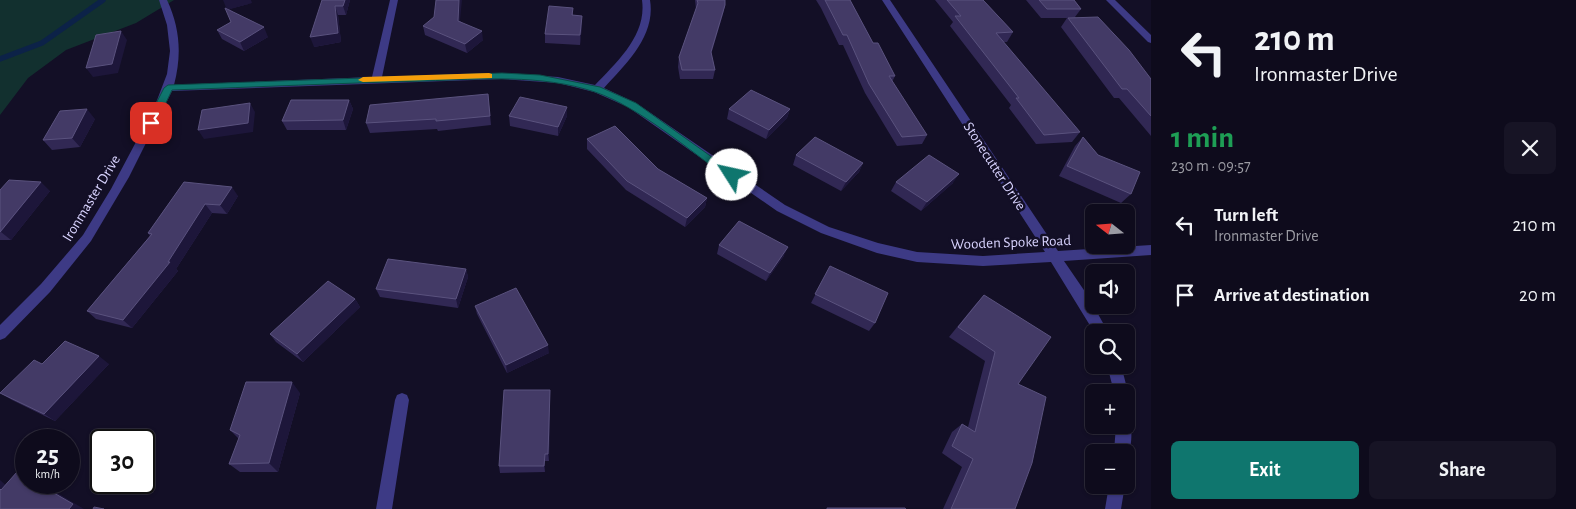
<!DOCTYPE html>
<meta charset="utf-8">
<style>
body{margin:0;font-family:"Alegreya Sans",sans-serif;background:#171425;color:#f1f3f6;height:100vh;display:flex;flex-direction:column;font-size:19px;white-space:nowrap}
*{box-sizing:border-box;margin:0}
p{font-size:16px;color:#9b9ba3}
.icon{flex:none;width:28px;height:28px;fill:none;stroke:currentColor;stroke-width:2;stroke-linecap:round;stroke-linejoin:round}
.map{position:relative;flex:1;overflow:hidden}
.drawer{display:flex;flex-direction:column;background:#0e0b1c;width:425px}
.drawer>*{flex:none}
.guide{background:#0e0b1c;color:#f1f3f6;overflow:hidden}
.needle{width:32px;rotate:287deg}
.buttons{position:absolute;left:1085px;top:204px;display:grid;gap:10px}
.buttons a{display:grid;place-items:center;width:50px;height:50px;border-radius:8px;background:#0e0b1c;box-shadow:0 1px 4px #0004,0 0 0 1px #2e2b3b;font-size:25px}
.speed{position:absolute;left:15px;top:429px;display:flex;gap:10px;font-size:25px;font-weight:700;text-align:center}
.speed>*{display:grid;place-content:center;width:65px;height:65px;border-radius:50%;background:#0e0b1c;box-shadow:0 1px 4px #0004,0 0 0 1px #2e2b3b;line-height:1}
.speed small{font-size:12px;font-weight:400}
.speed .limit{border:2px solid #111;border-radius:8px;background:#fff;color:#111}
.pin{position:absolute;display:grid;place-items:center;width:42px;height:42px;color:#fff;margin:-21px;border-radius:10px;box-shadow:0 2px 8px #0006}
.me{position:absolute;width:55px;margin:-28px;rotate:305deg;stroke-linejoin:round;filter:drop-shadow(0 0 4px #0008)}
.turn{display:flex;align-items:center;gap:18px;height:105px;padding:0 20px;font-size:22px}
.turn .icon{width:65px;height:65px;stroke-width:2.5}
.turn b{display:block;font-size:35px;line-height:42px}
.round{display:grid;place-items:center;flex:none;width:52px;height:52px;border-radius:8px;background:#171425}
.overview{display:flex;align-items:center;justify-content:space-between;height:85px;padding:0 20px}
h1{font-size:30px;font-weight:600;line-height:38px;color:#1e9e55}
.button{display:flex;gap:10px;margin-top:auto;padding:10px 20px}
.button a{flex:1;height:58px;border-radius:8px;background:#0f766e;color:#fff;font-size:20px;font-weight:600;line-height:58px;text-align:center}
.button a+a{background:#171425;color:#f1f3f6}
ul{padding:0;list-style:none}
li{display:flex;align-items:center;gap:15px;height:70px;padding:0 20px}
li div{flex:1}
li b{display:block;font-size:19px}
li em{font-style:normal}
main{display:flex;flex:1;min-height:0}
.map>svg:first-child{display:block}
.green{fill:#12302f}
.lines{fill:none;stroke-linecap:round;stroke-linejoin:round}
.stream{stroke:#0c2248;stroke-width:5.5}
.minor{fill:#3d3a85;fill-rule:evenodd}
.wall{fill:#312854}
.shaded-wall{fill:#1d163a}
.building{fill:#433a66;stroke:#5a527e}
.route{fill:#0f766e;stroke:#0a4d48}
.slow{fill:#f59e0b}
.labels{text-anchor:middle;stroke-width:5;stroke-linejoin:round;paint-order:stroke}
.street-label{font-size:15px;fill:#d9d4ff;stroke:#130f26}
</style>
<main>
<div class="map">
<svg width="1151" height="509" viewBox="0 0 1151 509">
<rect width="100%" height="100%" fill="#130f26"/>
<path class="green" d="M0 0H174L136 23 66 50 28 78 0 115Z"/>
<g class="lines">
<path class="stream" d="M0 59 42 43 103 0"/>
<path class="minor" d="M159 0H167C180 28 182 55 174 85L372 77 390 0H398L382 77 502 73 558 77 595 85C617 62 647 35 642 0H650C656 36 626 64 604 88L636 103 785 205 829 227 878 243 917 252 983 256 1045 252 882 0H890L1058 251 1151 245V255L1064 261 1088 296 1108 332H1094L1051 262 983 266 917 262 877 253 821 233 777 211 628 107 594 92 558 83 502 79 172 91 129 177 91 241 50 292 5 338 0 340V325L41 284 83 235 111 189 154 108 167 74 170 51 167 25Z
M1106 0H1115L1151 35V43L1148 42Z
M1107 365H1121L1128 392 1126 397V392H1114Z
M402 393 407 395 409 400 392 509H376L395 400 397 395Z
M1126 419 1129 420C1133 429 1132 450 1126 458V452H1114L1116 425H1126Z
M1109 485H1125L1121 509H1105Z"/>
</g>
<path class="wall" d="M322 0H350L346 15H338L341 42 314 47Z
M695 0H725V5L723 14 711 54 715 70 713 79H680L678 67 679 57 696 9Z
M816 0H850L873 43 895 76 892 82 927 135 922 144 897 146 865 93 843 45H839L821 8Z
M935 0H983L1013 32 1007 42H1003L1080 132 1072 142 1036 144 1009 108 1011 105 950 26 953 22Z
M1026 0H1074L1081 9 1075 17 1151 79V136L1119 98H1114L1061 27 1067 18H1041Z
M252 3 229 9 268 37 244 51 222 39 217 30 231 22 227 8Z
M573 8V16L582 25 580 45 545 43V34Z
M460 21 483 40 467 53 425 35 423 26Z
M488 94 491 125 438 131 437 129 370 133 366 123Z
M349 100 353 109 346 130H287L282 121Z
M729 109H790L787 118 766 139 727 119Z
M509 116H567L558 136 510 126Z
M95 119 80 147 52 150 43 140Z
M1083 137 1131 194 1121 203 1059 176 1075 146Z
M587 139 658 169 707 198 705 207 685 227 626 190 587 149Z
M796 155 863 163 859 172 841 191 793 165Z
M184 182 238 196 227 214 212 213 176 269 178 271 132 328 96 319 87 311 150 236 148 233Z
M896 182 953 183 921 211 891 191Z
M0 190 50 191 11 240H0Z
M719 245 784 256 766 281 717 254Z
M830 266 875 323 869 331 811 303Z
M466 269 468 277 458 308 380 297 376 289Z
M984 295 1018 384 1015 509H943L962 467 942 453 952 432 962 424 968 427 985 361 949 337 975 305Z
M355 299 360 307 303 362 276 342 270 334Z
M475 306 549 353 507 373 477 314Z
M109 364 55 421 12 400 0 393Z
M550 390V397L549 461H545V472L500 473 499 466Z
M300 393 278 472H240L229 464 239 439 230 430Z"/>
<path class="shaded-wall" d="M223 0H251L252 3 227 10Z
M345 0H350L346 15 343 6Z
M459 0H462L459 30 458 21Z
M725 5 723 14 709 62 711 52Z
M335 6 338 15 341 42 314 47 310 37Z
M582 16V25L580 45V35Z
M264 27 268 37 244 51 240 42Z
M121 31 127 40 118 73 93 77 86 68Z
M482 31 483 40 467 53 465 44Z
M349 100 353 109 346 130 343 120Z
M250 103 255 112 253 132 204 139 198 130Z
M567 107V116L558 136V127Z
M87 109 95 119 80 147 72 138Z
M790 109 787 118 766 139 769 130Z
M863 163 859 172 841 191 846 182Z
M959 174 953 183 921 211 927 202Z
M41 182 50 191 11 240 1 232Z
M232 187 238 196 227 214 220 205Z
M707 198 705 207 685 227 687 218Z
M205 204 212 213 176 269 178 271 132 328 123 320 168 262Z
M788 247 784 256 766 281 770 273Z
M466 269 468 277 458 308 456 299Z
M355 299 360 307 303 362 297 354Z
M548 345 549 353 507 373 506 365Z
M99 356 109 364 55 421 44 414Z
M292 382 300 393 278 472 269 463Z
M550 390V397L549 461 548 454Z
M545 454V472L544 466Z
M0 480 19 497 0 489Z
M35 482H39L84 509H69Z"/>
<path class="building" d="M322 0H345L343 6H335L338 33 310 37Z
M436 0H459L458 21 482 31 465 44 423 26 434 17Z
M697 0H725V5L711 52 715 70H682L679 57 698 3Z
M825 0H850L873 43H878L895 76H889L927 135 902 137 869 84 847 35H843Z
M947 0H983L1013 32 996 33 1080 132 1044 135 1016 98H1019L955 16H961Z
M1039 0H1074L1081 9H1047Z
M549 6 573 8 572 15 582 16 580 35 545 34Z
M225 8 264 27 240 42 217 30 231 22Z
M1098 17 1129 50 1151 79V116L1127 89H1122L1068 18Z
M121 31 112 64 86 68 96 35Z
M751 90 790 109 769 130 729 109Z
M488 94 490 116 436 121V119L366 123 370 105Z
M520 97 567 107 558 127 509 116Z
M291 100H349L343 120 282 121Z
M250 103 248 123 198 130 202 110Z
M87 109 72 138 43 140 60 111Z
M615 126 658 169 707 198 687 218 627 181 587 139Z
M815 137 863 163 846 182 796 155Z
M1083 137 1098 155 1140 172 1131 194 1067 166Z
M929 155 959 174 927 202 896 182Z
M9 180 41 182 0 232V190Z
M184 182 232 187 220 205 205 204 168 262H170L123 320 87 311 152 234 148 233Z
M739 221 788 247 770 273 719 245Z
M388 259 466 269 456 299 376 289Z
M830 266 888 293 875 323 815 294Z
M328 281 355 299 297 354 270 334Z
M516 288 548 345 506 365 475 306Z
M984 295 1051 337 1018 384 1046 397 1032 463 1015 509H951L973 459 952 446 962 424 975 432 995 352 958 327Z
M65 341 99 356 44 414 0 393 34 360 42 364Z
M246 382H292L269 463 229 464 240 435 230 430Z
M504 390H550L548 454H545L544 466H499Z
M17 472 26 477V482H35L73 504 69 509H0V489L1 490Z
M94 507 104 509H93Z
M827 508H905L906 509H827Z"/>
<path class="route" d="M502 73 540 75 600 87 636 103 737 175 736 178H728C689 150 639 107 595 92 541 74 481 79 425 81 341 83 256 87 172 90L155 126 151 127 146 123 164 88 168 85Z"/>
<path class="slow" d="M489 73 492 74V78L363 82 358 80 363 77Z"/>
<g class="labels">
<g class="street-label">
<text transform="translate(995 166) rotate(57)" y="5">Stonecutter Drive</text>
<text transform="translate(91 198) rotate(-59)" y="5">Ironmaster Drive</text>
<text transform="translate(1011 242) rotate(-2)" y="5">Wooden Spoke Road</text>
</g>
</g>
</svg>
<div class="buttons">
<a><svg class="needle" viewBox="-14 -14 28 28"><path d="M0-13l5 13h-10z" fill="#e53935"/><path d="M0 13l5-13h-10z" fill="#9b9ba3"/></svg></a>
<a><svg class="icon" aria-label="sound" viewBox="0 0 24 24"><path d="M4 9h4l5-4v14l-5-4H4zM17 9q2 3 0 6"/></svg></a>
<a><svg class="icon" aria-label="search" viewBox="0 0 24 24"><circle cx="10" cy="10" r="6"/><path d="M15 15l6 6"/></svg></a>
<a>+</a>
<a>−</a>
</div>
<div class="speed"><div>25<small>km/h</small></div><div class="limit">30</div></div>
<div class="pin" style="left:151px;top:123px;background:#d93025"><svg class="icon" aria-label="arrive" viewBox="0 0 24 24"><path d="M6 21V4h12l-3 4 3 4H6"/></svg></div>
<svg class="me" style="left:732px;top:175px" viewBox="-20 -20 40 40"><circle r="19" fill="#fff"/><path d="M0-13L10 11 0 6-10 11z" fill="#0f766e"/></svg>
</div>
<section class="drawer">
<div class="guide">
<div class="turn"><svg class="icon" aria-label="left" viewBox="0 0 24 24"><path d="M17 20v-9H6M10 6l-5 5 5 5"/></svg><div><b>210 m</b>Ironmaster Drive</div></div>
</div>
<div class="overview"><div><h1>1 min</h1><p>230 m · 09:57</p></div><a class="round"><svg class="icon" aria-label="close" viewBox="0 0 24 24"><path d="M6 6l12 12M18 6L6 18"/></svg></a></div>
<ul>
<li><svg class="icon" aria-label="left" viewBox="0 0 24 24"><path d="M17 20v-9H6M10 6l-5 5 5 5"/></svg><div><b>Turn left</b><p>Ironmaster Drive</p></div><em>210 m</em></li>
<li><svg class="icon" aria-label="arrive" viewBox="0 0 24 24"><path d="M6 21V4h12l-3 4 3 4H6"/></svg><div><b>Arrive at destination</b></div><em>20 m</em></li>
</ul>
<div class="button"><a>Exit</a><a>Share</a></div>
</section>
</main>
